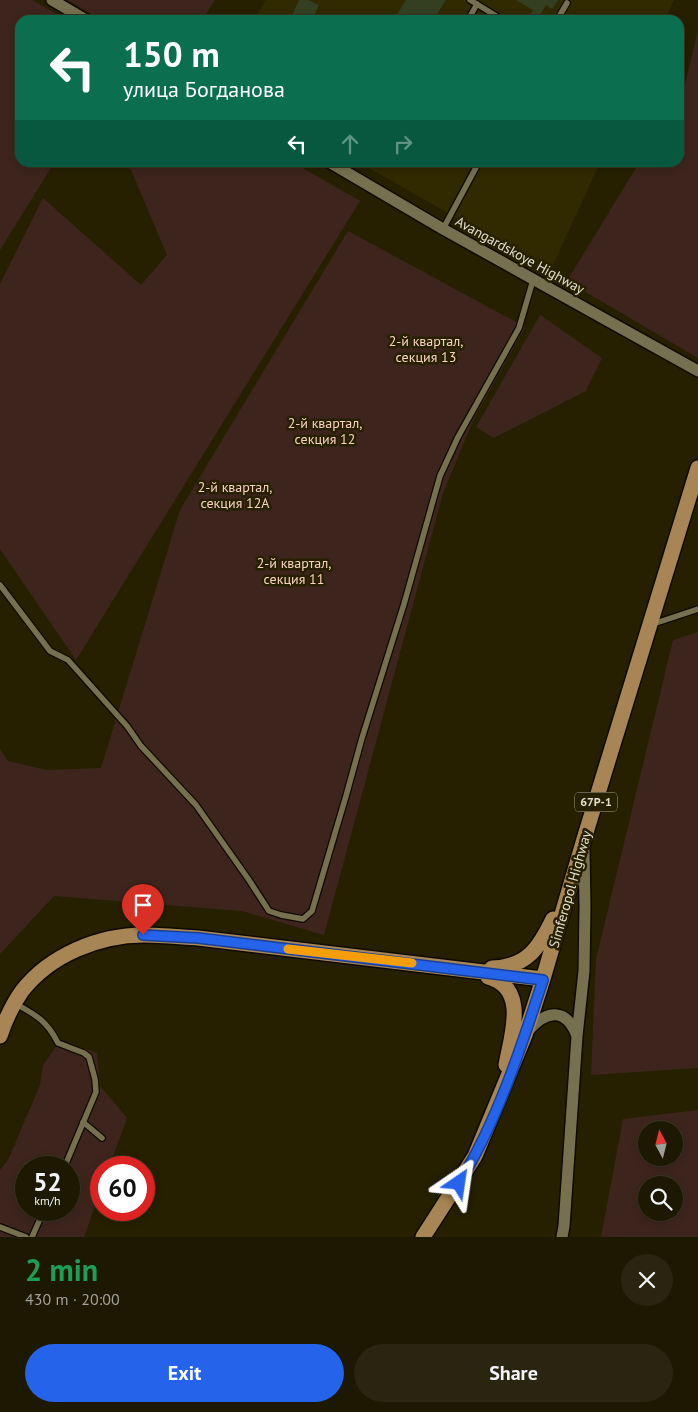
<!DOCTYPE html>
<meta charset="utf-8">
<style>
body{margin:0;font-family:"PT Sans",sans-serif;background:#292510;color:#f1f3f6;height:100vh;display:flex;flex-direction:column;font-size:19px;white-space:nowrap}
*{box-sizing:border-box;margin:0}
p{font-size:16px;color:#a0a099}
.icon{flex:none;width:28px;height:28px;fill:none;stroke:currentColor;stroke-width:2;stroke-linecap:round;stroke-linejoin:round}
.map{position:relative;height:1237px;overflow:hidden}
.side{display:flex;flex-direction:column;background:#1c1801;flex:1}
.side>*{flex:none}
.guide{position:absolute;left:15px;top:15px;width:669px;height:152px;border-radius:15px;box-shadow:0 2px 8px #0003,0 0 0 1px #3a3723;background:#0b6e4f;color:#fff;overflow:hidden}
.needle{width:32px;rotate:353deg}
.buttons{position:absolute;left:638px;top:1121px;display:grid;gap:10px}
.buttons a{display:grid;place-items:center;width:45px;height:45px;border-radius:50%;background:#1c1801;box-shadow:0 2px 8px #0003,0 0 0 1px #3a3723;font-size:25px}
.speed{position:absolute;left:15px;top:1156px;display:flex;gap:10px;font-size:25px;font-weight:700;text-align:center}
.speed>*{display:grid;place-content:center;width:65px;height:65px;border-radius:50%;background:#1c1801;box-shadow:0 2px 8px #0003,0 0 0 1px #3a3723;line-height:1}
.speed small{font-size:12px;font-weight:400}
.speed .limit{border:8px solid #d22;background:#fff;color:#111}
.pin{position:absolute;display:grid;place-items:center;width:42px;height:42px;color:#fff;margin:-51px -21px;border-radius:50% 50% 50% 0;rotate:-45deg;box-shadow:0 0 5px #0007}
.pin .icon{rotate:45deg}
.me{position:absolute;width:55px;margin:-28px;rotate:32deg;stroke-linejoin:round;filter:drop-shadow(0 0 4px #0008)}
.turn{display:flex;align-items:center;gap:18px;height:105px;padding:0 25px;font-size:22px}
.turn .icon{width:65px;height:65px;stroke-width:2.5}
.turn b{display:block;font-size:35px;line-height:42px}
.lanes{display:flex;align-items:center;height:48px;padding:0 25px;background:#0003;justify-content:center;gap:25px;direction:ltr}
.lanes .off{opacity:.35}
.round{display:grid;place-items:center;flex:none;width:52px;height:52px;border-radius:26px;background:#292510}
.headline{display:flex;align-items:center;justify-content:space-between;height:85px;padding:0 25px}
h1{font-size:30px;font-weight:800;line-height:38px;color:#1e9e55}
.primary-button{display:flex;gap:10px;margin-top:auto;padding:10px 25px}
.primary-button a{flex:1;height:58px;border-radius:30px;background:#2563eb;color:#fff;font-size:20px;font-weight:800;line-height:58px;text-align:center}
.primary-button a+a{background:#292510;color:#f1f3f6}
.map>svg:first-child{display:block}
.built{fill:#312900}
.green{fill:#3d251d;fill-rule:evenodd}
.building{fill:#343f22}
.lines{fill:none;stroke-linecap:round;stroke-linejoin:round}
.lane-casing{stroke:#0e0a00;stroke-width:8}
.street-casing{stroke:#0e0a00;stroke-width:14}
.primary-casing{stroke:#0e0a00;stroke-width:18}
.lane{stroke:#77704f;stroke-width:5.5}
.street{stroke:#77704f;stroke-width:11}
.primary{stroke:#a78554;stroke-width:15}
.route-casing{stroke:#184099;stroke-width:12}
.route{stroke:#2563eb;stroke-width:9}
.slow{stroke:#f59e0b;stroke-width:9}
.labels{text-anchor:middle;stroke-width:5;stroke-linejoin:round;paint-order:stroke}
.shield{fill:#262001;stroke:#aaa58f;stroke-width:1}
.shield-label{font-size:12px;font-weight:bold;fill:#e2decc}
.street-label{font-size:14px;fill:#e2decc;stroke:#262001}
.park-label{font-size:14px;fill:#f8d1c2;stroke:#262001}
</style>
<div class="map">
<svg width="698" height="1237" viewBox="0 0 698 1237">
<rect width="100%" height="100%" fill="#262001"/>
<path class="built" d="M266 0H674L665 20H254Z
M360 163H600L550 271Z"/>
<path class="green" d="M0 0H32L67 20H20V162L54 163 0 250Z
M68 0H215L202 20H102Z
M698 30V358L567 281 639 163 679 162V97L684 89Z
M120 163H294L360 201 76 660 0 549V284L43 198 141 285 167 255 131 170Z
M348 231 525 327 473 421 443 493 324 935 242 911 54 896 0 954V749L8 761 47 770 101 768 180 510Z
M540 315 602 358 586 391 494 438 476 427Z
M698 632V1068L591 1075 596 959 673 640Z
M61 1040 97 1053 100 1086 127 1118 109 1167 101 1168V1189L84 1237H0V1170L8 1160 40 1085 43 1065ZM26 1168H69V1210H26Z
M698 1110V1237H601L623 1119ZM646 1130H674V1158H646ZM646 1185H674V1212H646Z"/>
<path class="building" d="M299 0H308L319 5 312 20H290Z
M406 0H446L433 20H402L396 16Z
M516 0H558L552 9 546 5 537 20H527L533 10Z"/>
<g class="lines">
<g class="lane-casing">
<path id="lane" d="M470 0 503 20
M468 20 477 4
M557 20 567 3
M443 229 479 162
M0 585 50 651 68 660 127 726 141 746 196 805 249 880 269 911 281 915 303 919 312 911 346 796 362 738 404 604 440 476 458 437 519 328 533 280
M653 624 698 609
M16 1004C36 1015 47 1021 58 1043L84 1053 89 1057 95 1079 96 1092 64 1168
M83 1122 102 1138
M0 1227 26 1237
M32 1237 44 1210"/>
</g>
<g class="street-casing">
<path id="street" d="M52 0 86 20
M329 162 443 229 698 371
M528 1031C546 1010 566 1007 577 1036
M562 1237 564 1226 577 1036 584 971 585 906 584 850"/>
</g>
<g class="primary-casing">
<path id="primary" d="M492 968C527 967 539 948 553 919
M488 977C529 988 511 1036 506 1065
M0 1036C5 1021 12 1005 22 991 50 955 99 935 144 935 162 935 180 937 198 938L543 979
M423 1237 475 1156 525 1035 543 979 584 839 698 468"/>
</g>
<use href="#lane" class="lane"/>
<use href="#street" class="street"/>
<use href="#primary" class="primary"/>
</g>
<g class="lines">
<g class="route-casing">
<path id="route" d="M143 935 198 938 543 980C521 1048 497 1122 459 1183"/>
</g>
<use href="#route" class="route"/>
<path class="slow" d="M288 949 412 963"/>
</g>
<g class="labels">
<rect class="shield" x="575" y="792.5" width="42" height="19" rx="4"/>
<g class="shield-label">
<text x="596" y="806">67Р-1</text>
</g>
<g class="street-label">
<text transform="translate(520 255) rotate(29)" y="5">Avangardskoye Highway</text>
<text transform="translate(570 889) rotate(-74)" y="5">Simferopol Highway</text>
</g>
<g class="park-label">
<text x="426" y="346">2-й квартал,<tspan x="426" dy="16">секция 13</tspan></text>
<text x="325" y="428">2-й квартал,<tspan x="325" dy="16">секция 12</tspan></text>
<text x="235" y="492">2-й квартал,<tspan x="235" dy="16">секция 12А</tspan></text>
<text x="294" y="568">2-й квартал,<tspan x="294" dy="16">секция 11</tspan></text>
</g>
</g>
</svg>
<div class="buttons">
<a><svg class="needle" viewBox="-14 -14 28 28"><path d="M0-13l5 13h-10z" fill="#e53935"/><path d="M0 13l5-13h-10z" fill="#a0a099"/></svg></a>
<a><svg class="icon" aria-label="search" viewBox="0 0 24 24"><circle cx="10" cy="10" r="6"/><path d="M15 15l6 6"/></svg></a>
</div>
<div class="speed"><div>52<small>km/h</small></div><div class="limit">60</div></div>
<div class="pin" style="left:143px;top:935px;background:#d93025"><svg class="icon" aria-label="arrive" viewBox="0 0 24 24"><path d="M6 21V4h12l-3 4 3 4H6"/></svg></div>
<svg class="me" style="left:459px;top:1183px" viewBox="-20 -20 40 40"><path d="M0-17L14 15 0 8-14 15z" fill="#2563eb" stroke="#fff" stroke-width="4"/></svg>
<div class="guide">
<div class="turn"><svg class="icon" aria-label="left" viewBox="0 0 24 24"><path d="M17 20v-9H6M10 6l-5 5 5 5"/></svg><div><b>150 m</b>улица Богданова</div></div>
<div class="lanes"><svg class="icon" aria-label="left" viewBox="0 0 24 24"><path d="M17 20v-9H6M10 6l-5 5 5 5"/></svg><svg class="icon off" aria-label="ahead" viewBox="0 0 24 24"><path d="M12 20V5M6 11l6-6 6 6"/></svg><svg class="icon off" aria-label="right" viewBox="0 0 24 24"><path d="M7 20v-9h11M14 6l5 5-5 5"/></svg></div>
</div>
</div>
<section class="side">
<div class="headline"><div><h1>2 min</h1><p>430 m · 20:00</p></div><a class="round"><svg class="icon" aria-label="close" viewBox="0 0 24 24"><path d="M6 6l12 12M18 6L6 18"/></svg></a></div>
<div class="primary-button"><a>Exit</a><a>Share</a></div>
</section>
